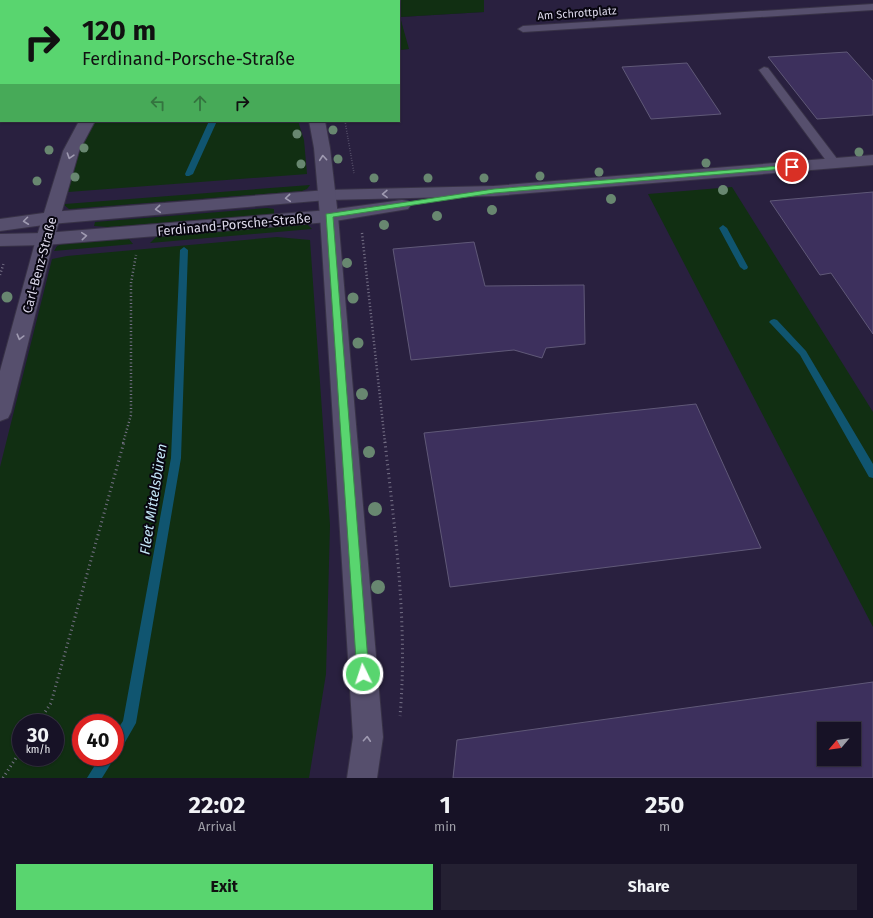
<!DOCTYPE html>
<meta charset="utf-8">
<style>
body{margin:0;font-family:"Fira Sans",sans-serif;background:#242032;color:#f1f3f6;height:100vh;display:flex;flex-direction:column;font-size:15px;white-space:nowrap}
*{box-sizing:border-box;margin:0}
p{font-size:13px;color:#9e9ea7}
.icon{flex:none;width:22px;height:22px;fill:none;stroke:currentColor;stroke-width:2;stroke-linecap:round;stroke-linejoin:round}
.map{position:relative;height:778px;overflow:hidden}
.sheet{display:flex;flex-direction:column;background:#171226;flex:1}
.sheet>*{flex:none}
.guide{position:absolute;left:0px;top:0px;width:400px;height:122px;box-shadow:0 1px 3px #0004,0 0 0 1px #363243;background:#59d56f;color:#111;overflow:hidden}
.needle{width:26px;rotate:241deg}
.tools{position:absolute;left:817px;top:722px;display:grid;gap:8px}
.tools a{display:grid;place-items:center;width:44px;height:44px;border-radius:0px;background:#171226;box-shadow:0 1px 3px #0004,0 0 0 1px #363243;font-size:20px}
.speed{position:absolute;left:12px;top:714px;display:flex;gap:8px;font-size:20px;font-weight:700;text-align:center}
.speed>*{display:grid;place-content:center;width:52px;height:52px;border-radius:50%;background:#171226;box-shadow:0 1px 3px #0004,0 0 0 1px #363243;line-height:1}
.speed small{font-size:10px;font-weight:400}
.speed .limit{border:6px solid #d22;background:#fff;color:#111}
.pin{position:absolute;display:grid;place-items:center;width:34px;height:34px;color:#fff;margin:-17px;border:2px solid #fff;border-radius:50%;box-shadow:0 1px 4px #0007}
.me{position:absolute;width:44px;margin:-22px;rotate:356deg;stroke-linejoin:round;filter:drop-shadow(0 0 3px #0008)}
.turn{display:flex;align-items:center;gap:14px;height:84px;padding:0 16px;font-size:18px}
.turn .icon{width:52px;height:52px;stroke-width:2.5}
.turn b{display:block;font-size:28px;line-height:34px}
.lanes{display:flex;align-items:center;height:38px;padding:0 16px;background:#0003;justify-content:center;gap:20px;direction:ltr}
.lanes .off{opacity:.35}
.eta{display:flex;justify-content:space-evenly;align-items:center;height:68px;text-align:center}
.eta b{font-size:24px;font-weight:700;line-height:28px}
.action{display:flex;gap:8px;margin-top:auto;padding:8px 16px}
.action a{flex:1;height:46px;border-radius:0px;background:#59d56f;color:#111;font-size:16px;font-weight:700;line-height:46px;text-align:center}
.action a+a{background:#242032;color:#f1f3f6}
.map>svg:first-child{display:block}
.built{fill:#29203f;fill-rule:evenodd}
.green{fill:#112f12;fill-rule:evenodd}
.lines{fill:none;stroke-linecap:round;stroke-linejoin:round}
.stream{fill:#105570;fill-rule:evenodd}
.building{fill:#3d305d;stroke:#605978;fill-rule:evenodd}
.service-casing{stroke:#383247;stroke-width:2}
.minor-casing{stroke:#383247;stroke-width:2}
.tertiary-casing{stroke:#383247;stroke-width:2}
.path-far2{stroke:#777288;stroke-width:1.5;stroke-dasharray:0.5 2;stroke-linecap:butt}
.path-far1{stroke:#777288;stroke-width:2.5;stroke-dasharray:1 2.5;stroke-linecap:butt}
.path{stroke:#777288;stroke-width:3;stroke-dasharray:1 3.5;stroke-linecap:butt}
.service{fill:#564f6d;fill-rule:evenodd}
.minor{fill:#564f6d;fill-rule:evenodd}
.tertiary{fill:#564f6d;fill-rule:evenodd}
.tree{fill:#688770}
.oneway{stroke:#9f9ab1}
.route{fill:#59d56f;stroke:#3a8a48}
.labels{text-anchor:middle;stroke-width:4;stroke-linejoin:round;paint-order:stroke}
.far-street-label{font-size:11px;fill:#dbd7e9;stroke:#080610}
.street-label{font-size:13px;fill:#dbd7e9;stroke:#080610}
.water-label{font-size:14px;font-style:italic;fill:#c4e6f7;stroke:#080610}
</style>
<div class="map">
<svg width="873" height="778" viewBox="0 0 873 778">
<rect width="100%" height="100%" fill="#1f1832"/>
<path class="built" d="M484 0H873V778H0V68L1 121H399V50L408 49 400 17 484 12ZM21 723H55V757H21ZM81 723H115V757H81ZM824 729H854V759H824Z"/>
<path class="green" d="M0 0H176L1 1 0 68Z
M263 0H484V12L400 17 409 49 399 50V1Z
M93 121H298L304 140 307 174 68 192 83 139Z
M310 185 307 189 302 191 69 209 64 205 65 204Z
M732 187 873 412V627L648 194Z
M267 208 274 209V214L108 227 94 226 95 222Z
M302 224 308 225 312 229 150 243 156 237Z
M277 237 310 240 330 525 326 674 309 778H0V467L52 259 67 256ZM21 723H55V757H21ZM81 723H115V757H81Z
M129 239 133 244 54 251 57 246 62 244Z"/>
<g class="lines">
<path class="stream" d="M209 121H217L193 174 189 176H186L185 174Z
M723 225 727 228 748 267 747 269 744 270 740 267 719 228Z
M184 247 188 250 181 458 136 723 120 751 115 753V733L123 721 171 458 180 250Z
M774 319 777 320 806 351 873 464V478L869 477 800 355 771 324 769 322 771 320Z
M100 757H115L102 778H87Z"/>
</g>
<path class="building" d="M847 52 873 81V115L817 119 768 57Z
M687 63 721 114 651 119 622 67Z
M873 192V334L831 273 820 275 770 201Z
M474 242 485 286 584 285 585 344 546 348 542 358 514 350 411 360 393 249Z
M696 404 761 548 450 587 424 433Z
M873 682V778H453L457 740ZM824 729H854V759H824Z"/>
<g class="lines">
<g class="service-casing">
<path id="service" d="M873 4V10L523 32 518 29 523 26Z
M764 67 768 68 838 160 840 163 838 166H830L759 70Z"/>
</g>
<g class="minor-casing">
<path id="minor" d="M873 155V165L494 196 327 200 51 224 0 231V219L51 212 327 190 494 186Z
M402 200 408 201 411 205 408 209 329 222 45 245 0 246V234L45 233 329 210Z"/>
</g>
<g class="tertiary-casing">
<path id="tertiary" d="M184 0H198L183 1Z
M231 0H245V1H231Z
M79 121H95L79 151 54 239 11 412 8 418 0 421V371L36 239 63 151Z
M309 121H325L330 148 338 216 383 737 377 778H347L353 737 320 216 314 148Z"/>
</g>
<path class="path-far2" d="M345 121 354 173"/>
<path class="path-far1" d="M362 233 385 443
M0 275 4 262
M123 443 131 415V283L136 255"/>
<path class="path" d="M385 442C395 532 408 625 400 716
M38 723 51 703 124 442
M3 778 21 750"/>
<use href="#service" class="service"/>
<use href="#minor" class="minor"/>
<use href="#tertiary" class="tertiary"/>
</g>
<g class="tree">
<circle cx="333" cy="130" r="4.5"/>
<circle cx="297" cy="134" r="4.5"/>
<circle cx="84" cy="148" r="4.5"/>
<circle cx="49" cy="150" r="4.5"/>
<circle cx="859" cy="152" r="4.5"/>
<circle cx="338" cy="159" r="4.5"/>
<circle cx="706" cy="163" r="4.5"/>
<circle cx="301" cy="164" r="4.5"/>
<circle cx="599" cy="172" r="4.5"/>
<circle cx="540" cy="176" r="4.5"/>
<circle cx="75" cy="177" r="4.5"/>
<circle cx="374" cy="178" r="4.5"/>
<circle cx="428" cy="178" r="4.5"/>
<circle cx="484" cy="178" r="4.5"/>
<circle cx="37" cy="181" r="4.5"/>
<circle cx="723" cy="190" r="5"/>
<circle cx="611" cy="199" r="5"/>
<circle cx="492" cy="210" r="5"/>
<circle cx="437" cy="216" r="5"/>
<circle cx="384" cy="225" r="5"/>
<circle cx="347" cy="263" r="5"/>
<circle cx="7" cy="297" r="5.5"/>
<circle cx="353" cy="298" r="5.5"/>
<circle cx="358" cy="343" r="5.5"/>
<circle cx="362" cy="394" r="6"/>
<circle cx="369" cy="452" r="6"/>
<circle cx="375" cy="509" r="7"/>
<circle cx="378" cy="587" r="7"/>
</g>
<defs><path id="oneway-chevron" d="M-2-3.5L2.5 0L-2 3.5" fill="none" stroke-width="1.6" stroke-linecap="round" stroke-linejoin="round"/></defs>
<g class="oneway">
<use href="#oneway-chevron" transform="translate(70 156) rotate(108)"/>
<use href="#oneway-chevron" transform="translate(323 158) rotate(-95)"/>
<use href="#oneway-chevron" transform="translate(385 194) rotate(179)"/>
<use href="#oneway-chevron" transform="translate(288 198) rotate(175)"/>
<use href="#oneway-chevron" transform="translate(158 209) rotate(175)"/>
<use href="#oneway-chevron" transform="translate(26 221) rotate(173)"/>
<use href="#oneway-chevron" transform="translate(84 236) rotate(-5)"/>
<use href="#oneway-chevron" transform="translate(20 337) rotate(105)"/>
<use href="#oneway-chevron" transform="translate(367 739) rotate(-86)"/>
</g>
<path class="route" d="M792 165H795V168L494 193 333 217 369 674 367 678 363 679 359 678 357 674 326 214 494 189Z"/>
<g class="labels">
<g class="far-street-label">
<text transform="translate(577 13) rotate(-4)" y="4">Am Schrottplatz</text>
</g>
<g class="street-label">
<text transform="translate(234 224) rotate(-5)" y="5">Ferdinand-Porsche-Straße</text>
<text transform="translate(39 265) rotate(-75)" y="5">Carl-Benz-Straße</text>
</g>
<g class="water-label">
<text transform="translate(153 499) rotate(-81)" y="5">Fleet Mittelsbüren</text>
</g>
</g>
</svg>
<div class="tools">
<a><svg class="needle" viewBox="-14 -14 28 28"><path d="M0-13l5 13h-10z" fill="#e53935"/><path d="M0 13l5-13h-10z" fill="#9e9ea7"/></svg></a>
</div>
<div class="speed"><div>30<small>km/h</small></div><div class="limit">40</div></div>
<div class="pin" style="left:792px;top:167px;background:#d93025"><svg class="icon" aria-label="arrive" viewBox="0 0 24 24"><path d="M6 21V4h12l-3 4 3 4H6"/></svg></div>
<svg class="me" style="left:363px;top:674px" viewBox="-20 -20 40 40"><circle r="17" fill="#59d56f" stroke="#fff" stroke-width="3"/><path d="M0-11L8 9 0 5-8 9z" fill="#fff"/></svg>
<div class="guide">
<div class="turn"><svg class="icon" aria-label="right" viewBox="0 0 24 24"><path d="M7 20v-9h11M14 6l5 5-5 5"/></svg><div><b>120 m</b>Ferdinand-Porsche-Straße</div></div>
<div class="lanes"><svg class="icon off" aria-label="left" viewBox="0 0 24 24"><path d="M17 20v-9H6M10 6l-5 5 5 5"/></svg><svg class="icon off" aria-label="ahead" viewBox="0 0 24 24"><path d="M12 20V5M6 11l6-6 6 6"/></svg><svg class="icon" aria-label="right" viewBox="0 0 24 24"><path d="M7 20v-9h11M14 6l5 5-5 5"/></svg></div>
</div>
</div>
<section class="sheet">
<div class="eta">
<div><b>22:02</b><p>Arrival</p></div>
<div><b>1</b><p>min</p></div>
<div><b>250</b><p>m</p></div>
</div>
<div class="action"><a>Exit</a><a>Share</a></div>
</section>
